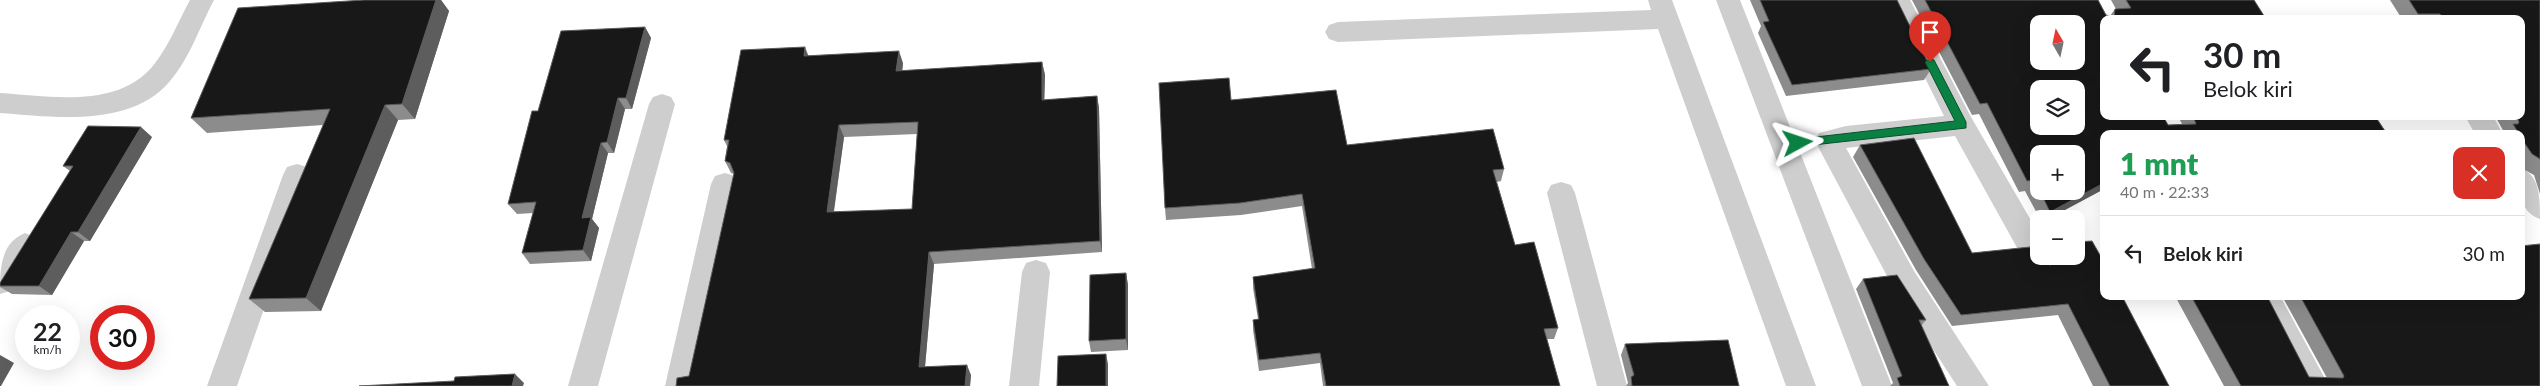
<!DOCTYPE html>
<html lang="id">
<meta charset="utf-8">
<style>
body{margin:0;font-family:Lato,sans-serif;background:#f6f6f6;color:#202124;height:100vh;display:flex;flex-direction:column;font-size:19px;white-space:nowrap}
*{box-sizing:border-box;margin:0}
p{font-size:16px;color:#757577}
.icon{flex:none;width:28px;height:28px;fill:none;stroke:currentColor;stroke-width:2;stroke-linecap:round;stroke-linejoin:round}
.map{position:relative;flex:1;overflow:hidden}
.side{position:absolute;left:2100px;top:130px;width:425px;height:170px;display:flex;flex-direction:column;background:#fff;border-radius:10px;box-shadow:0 5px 20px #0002}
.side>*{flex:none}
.top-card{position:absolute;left:2100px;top:15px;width:425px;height:105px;border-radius:10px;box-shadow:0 5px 20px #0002;background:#fff;color:#202124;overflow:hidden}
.needle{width:32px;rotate:351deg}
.buttons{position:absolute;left:2030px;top:15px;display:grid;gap:10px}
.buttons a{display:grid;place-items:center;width:55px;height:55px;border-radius:10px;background:#fff;box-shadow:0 5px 20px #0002;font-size:25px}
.speed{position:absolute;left:15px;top:305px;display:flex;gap:10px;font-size:25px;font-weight:700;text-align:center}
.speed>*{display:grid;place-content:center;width:65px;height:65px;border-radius:50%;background:#fff;box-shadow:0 5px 20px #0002;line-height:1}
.speed small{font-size:12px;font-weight:400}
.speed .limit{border:8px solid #d22;background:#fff;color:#111}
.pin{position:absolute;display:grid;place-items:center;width:42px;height:42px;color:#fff;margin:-51px -21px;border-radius:50% 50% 50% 0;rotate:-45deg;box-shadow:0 0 5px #0007}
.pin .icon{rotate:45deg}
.me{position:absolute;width:55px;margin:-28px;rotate:85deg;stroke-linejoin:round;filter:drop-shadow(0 0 4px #0008)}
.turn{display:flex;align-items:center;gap:18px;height:105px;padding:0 20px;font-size:22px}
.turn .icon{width:65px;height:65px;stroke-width:2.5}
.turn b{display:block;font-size:35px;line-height:42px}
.round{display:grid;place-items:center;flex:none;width:52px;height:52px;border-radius:10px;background:#f6f6f6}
.summary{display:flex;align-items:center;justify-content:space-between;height:85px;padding:0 20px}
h1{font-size:30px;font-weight:800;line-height:38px;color:#1e9e55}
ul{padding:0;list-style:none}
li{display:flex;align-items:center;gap:15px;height:75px;padding:0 20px;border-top:1px solid #e0e0e0}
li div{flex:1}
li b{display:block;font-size:19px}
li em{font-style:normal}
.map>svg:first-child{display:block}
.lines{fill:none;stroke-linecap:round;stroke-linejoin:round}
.minor{fill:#cecece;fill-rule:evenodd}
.wall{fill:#8c8c8c;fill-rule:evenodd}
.shaded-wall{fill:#5d5d5d}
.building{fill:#181818;stroke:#5d5d5d;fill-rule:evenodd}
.route{fill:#0b8043;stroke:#07532c}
</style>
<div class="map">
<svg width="2540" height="386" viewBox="0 0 2540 386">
<rect width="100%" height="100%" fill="#fff"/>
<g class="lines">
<path class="minor" d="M190 0H214C200 26 190 58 170 81 131 128 54 117 0 113V93C49 96 116 109 152 67 168 48 178 22 190 0Z
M1648 0H1672L1816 386H1786L1658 29 1338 42 1329 39 1325 32 1329 25 1338 22 1651 10Z
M1716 0H1740L1892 386H1862Z
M1886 0H1910L1971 117 2039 234V256H2051L2054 262 2050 271 2040 274 2030 271 1955 136 1846 148 1914 271 1989 386H1957L1894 289 1815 141 1819 133 1846 126 1944 116Z
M662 94 671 97 675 104 598 386H568L649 104 653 97Z
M2465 116H2493L2503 134H2475Z
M297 164 307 167 311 175 237 386H207L283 175 287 167Z
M2521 168C2540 176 2540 198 2540 219 2517 211 2521 188 2521 168Z
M725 173 735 176 739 184 695 386H665L711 184 715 176Z
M1561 182 1571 185 1575 193 1627 386H1597L1547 193 1551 185Z
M25 233 35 237 39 245 10 291 0 294C0 270 0 243 25 233Z
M1036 260 1046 263 1050 272 1039 386H1009L1022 272 1026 263Z
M2251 296H2280L2329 386H2298Z"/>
</g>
<path class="wall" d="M364 0H441L449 11 415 119 398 120 321 311 265 312 249 299 323 125 207 133 191 118Z
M1750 0H1897L1931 69 1924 80 1786 96 1758 33 1761 26Z
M1912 0H2098L2106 15 2110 16 2115 9H2116L2111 0H2254L2104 19 2168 125 2182 124 2178 116H2375L2385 131 2382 134H2104V189L2048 219H2040L2025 191 2019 192 1979 114 1972 115ZM2039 154 2076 191H2039Z
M2390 0H2540V194L2534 175 2521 168V134H2501L2504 132 2495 116H2521V19H2402Z
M645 27 651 38 632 109H625L614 153H608L592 219 599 228 591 261 530 264 522 253 533 213 517 214 508 204Z
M809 56 903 63 902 71 1042 62 1045 75 1044 100 1097 96 1099 108 1102 252 934 264 925 367 971 375 970 386H676L689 376 734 174 731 173 725 161 727 146 724 140ZM917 134 912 209 834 212 844 137Z
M1231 100 1347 145 1504 169 1501 181 1497 182 1515 245 1558 328 1554 339H1547L1560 386H1323L1320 363 1259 371 1253 330V320L1258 319 1253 288V277L1312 269 1302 206 1241 215 1166 220 1165 208Z
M152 137 90 241H84L52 295 12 294 0 287V283L70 171 63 166Z
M1860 145 1972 253 2038 261 2050 265 2056 263 2053 256H2076L2169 386H2093L2058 315 1952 326 1916 270 1853 157Z
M1126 273 1128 285V350L1091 352 1089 341Z
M1863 279 1926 320 1921 326 1949 386H1890L1893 383 1856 289Z
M2175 296H2267L2309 377 2327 378 2282 296H2521L2540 386H2224Z
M1625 344 1739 386H1626L1628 383 1621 355Z"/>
<path class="shaded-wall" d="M436 0H441L449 11 415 119 402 104Z
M645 27 651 38 632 109 626 98Z
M805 47 810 60 804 56Z
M899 51 903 63 901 84 896 71Z
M1042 62 1045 75 1044 112 1042 100Z
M1097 96 1099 108 1102 252 1100 241Z
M618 98 625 109 614 153 607 142Z
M385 105 398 120 321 311 306 298Z
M839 125 844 137 832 223 827 212Z
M141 127 152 137 90 241 78 232Z
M601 143 608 153 592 219 599 228 591 261 583 250 582 218Z
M2104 183V189L2048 219H2044L2050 212Z
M71 232 84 241 52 295 39 286Z
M929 252 934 264 924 378 919 367Z
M1126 273 1128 285V350L1126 339Z
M1106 354 1108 364V386H1106Z
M0 355 14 363 1 386H0Z
M967 365 971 375 970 386H965Z
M515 374 524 383 523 386H512Z"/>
<path class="building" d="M364 0H436L402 104 385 105 306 298 249 299 330 109 191 118 238 8Z
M1760 0H1897L1931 69 1792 85 1763 22 1769 21Z
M1925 0H2098L2106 15 2114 17 2115 9 2131 8 2126 0H2254L2266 19H2104V116H2163L2168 125 2196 124 2193 116H2375L2385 131H2376L2377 134H2104V183L2050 212 2040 191H2076V154H2039V189L2034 180 2027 181 1987 103 1980 104ZM2039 24H2076V61H2039ZM2039 89H2076V126H2039Z
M2409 0H2540V159L2532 154 2521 138V134H2519L2513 124H2518L2519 122 2516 116H2521V19H2444L2440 14H2418Z
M645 27 626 98H618L607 142 601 143 582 218 591 217 583 250 522 253 536 202 508 204 532 111H538L561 31Z
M805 47 804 56 899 51 896 71 1042 62V100L1097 96 1100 241 929 252 919 367 967 365 965 386H676L677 378 689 376 734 173 730 163 725 161 729 140H724L741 50ZM918 122 912 209 827 212 839 125Z
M1229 78 1231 100 1336 90 1347 145 1493 129 1504 169 1493 170 1515 245 1534 242 1558 328 1544 329 1560 386H1326L1320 353 1259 360 1253 320 1259 319 1253 277 1315 268 1302 194 1240 203 1165 208 1159 83Z
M88 126 141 127 78 232H71L39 286H0V283L73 166H63Z
M1914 138 1972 253 2030 247 2038 261 2050 265 2062 261 2064 256H2076V242L2092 241 2104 262V296H2122L2169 386H2110L2068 304 1961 315 1924 259 1860 145Z
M2540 244V386H2241L2191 296H2267L2309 377 2343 378 2344 376 2300 296H2521V246Z
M1126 273V339L1089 341 1090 275Z
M1897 275 1926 320H1919L1949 386H1900L1897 378 1902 376 1863 279Z
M1728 340 1739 386H1632L1631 377 1634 375 1625 344Z
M1106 354V386H1057L1058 356Z
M515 374 512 386H359L454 381 455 377Z"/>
<path class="route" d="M1930 58 1934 60 1966 122V128L1795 147 1793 143 1798 139 1955 121 1925 62Z"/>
</svg>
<div class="buttons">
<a><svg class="needle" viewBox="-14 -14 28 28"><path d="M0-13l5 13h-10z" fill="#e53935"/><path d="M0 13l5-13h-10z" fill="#757577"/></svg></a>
<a><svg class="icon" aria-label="layers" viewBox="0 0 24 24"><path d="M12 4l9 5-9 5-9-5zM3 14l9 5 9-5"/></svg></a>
<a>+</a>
<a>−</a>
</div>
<div class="speed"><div>22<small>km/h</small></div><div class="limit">30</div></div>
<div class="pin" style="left:1930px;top:62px;background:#d93025"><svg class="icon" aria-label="arrive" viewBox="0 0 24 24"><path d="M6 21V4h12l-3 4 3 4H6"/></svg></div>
<svg class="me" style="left:1798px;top:143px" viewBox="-20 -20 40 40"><path d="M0-17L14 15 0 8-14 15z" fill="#0b8043" stroke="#fff" stroke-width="4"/></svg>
<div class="top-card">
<div class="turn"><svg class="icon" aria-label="left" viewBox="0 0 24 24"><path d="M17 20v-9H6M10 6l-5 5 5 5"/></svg><div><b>30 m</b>Belok kiri</div></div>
</div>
<section class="side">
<div class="summary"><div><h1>1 mnt</h1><p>40 m · 22:33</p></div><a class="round" style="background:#d93025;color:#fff"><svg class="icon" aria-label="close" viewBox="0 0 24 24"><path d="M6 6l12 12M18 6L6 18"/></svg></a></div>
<ul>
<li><svg class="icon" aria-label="left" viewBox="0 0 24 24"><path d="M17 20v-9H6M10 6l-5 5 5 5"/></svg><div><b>Belok kiri</b></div><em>30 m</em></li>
</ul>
</section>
</div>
